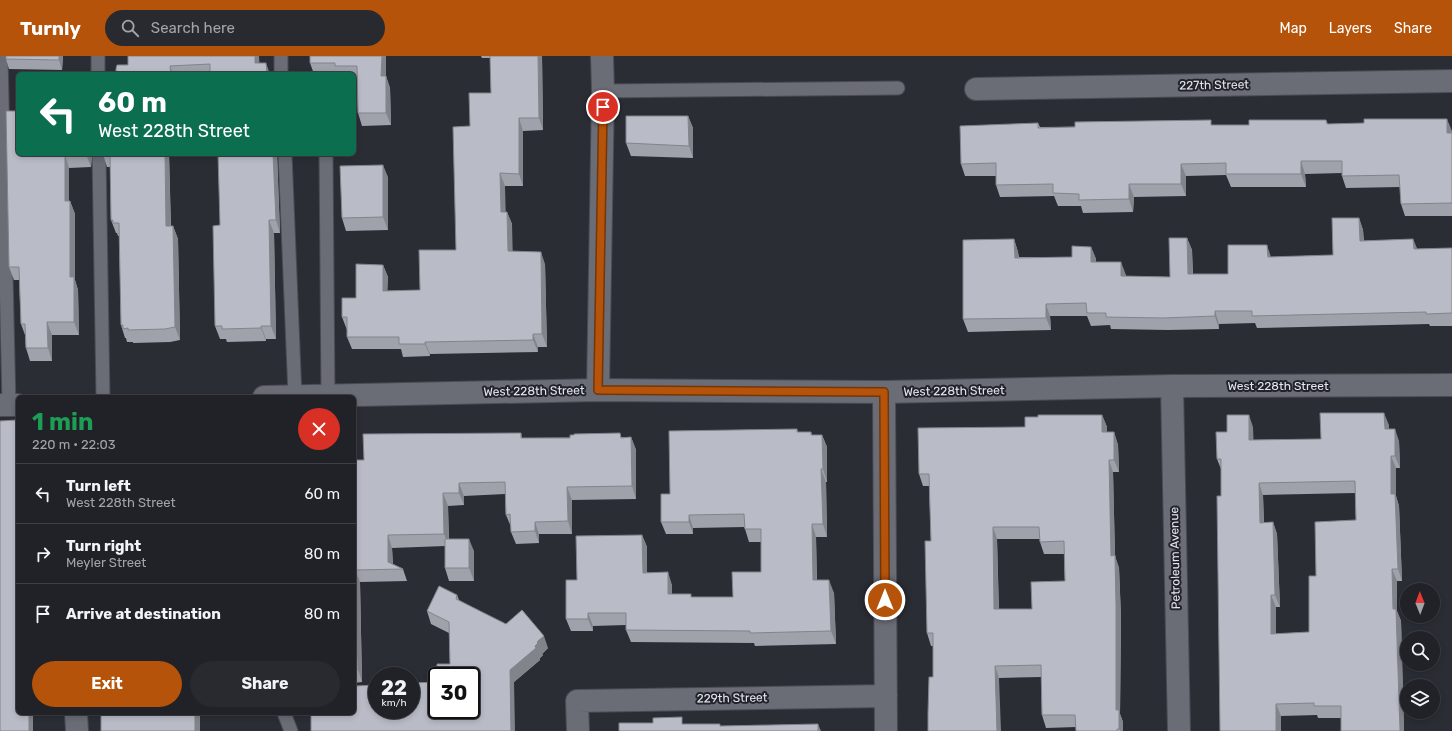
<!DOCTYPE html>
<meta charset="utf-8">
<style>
body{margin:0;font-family:Rubik,sans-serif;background:#282a30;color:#f1f3f6;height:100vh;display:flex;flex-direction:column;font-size:15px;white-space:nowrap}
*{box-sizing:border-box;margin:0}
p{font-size:13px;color:#a2a4a8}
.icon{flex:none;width:22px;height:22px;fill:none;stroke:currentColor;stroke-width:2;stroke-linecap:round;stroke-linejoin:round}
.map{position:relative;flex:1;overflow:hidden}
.details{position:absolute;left:16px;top:339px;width:340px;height:320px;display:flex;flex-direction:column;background:#202228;border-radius:6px;box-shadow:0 2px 6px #0003,0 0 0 1px #3d3f45}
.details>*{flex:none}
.top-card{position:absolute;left:16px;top:16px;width:340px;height:84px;border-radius:6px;box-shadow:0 2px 6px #0003,0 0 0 1px #3d3f45;background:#0b6e4f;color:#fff;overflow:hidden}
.needle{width:26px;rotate:359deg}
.buttons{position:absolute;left:1400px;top:527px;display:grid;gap:8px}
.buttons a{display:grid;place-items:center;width:40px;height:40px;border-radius:50%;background:#202228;box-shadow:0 2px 6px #0003,0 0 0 1px #3d3f45;font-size:20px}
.speed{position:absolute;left:368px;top:611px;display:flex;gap:8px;font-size:20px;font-weight:700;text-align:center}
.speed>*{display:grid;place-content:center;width:52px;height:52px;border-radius:50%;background:#202228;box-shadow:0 2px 6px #0003,0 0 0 1px #3d3f45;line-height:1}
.speed small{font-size:10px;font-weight:400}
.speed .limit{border:2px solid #111;border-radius:6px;background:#fff;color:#111}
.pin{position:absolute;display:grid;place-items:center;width:34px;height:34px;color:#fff;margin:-17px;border:2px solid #fff;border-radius:50%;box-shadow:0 1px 4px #0007}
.me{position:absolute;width:44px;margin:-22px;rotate:0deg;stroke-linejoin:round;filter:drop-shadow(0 0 3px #0008)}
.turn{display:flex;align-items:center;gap:14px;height:84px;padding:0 16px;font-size:18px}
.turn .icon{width:52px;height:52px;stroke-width:2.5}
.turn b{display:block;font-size:28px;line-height:34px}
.round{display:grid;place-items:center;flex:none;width:42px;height:42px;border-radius:21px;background:#282a30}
.overview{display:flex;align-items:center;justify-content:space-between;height:68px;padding:0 16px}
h1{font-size:24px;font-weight:700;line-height:30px;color:#1e9e55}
.cta{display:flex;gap:8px;margin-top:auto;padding:8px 16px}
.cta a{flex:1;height:46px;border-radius:24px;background:#b45309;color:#fff;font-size:16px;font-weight:700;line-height:46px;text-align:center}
.cta a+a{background:#282a30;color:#f1f3f6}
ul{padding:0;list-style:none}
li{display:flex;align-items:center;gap:12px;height:60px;padding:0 16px;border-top:1px solid #3d3f45}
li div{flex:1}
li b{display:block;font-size:15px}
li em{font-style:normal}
header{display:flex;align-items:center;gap:24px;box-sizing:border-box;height:56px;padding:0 20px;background:#b45309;color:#fff}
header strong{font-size:19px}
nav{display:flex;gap:22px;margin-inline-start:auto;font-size:14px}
.search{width:280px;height:36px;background:#282a30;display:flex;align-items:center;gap:10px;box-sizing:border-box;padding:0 14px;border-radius:22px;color:#a2a4a8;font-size:15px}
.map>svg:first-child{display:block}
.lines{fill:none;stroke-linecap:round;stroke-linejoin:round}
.service-casing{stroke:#4a4b53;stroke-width:15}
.minor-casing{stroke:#4a4b53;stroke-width:24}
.tertiary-casing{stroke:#4a4b53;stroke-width:24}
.service{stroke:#6a6c76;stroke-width:13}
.minor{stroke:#6a6c76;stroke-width:22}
.tertiary{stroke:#6a6c76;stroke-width:22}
.wall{fill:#9fa2ab;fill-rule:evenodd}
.shaded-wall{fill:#82848b}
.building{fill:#b9bcc7;stroke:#82848b;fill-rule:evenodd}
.route-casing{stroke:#753606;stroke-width:10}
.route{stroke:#b45309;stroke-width:7}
.labels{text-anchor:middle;stroke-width:4;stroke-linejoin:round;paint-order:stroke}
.street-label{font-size:12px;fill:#e5e6ec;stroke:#21232b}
</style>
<header>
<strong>Turnly</strong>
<div class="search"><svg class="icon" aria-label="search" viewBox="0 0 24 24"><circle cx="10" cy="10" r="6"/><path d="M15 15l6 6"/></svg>Search here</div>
<nav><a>Map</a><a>Layers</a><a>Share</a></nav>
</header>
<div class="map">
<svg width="1452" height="675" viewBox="0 0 1452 675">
<rect width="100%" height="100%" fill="#2b2d35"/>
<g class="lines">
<g class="service-casing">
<path id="service" d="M1 0 9 349
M98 0V18
M281 0V18
M603 35 898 32
M99 98 103 341
M285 98 295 340
M326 98 328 339
M284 657 291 675"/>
</g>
<g class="minor-casing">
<path id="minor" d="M976 33 1452 25
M1172 330 1179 675
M598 334 603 35 602 0
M884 336 886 675
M76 657 77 675
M578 675 577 645 886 640"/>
</g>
<g class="tertiary-casing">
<path id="tertiary" d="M264 341 598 334 884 336 1172 330 1452 329
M0 349H18"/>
</g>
<use href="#service" class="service"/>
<use href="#minor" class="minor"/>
<use href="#tertiary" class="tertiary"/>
</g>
<path class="wall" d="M63 0 62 14 9 13 6 3Z
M386 0V20L390 32 391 69 362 70 358 57 357 23H354V18H314L310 7Z
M481 0H542L543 74 523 75V130H505V156H507L512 168V195L545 208 547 291H538V296L430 298V300L403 301 401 293H352L347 281V274L342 261 356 242 383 209 388 221 387 235 420 234 456 194 470 70 491 37 490 2H482Z
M259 7 270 18H116L117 9Z
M688 60 693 72V102L631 100 626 87Z
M1326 64 1328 68 1452 75V160H1405L1401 148 1400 131 1346 132 1342 120V117L1305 118 1306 131H1231L1226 119 1186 120V140L1134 141 1133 156 1083 157 1081 150H1058L1054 140 1000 141 996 129V120H965L961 108 1038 67 1040 71 1249 69Z
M18 98H92L91 111 69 112V145H70L75 158V224L78 234 79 279H52V305H30L26 292 25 279 21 268 19 224H14L9 211Z
M103 98H169L171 170H173L178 183 180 284 170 286 133 287V286H127L126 282H125L121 269 119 180H118L117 177H116L111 164 110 111H107Z
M277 98 280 177H274L276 283H266V285L227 286 226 283H220L215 270 220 169Z
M388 121V174L346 175 342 162Z
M1359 162 1363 174 1364 185 1413 183 1417 193 1452 192V270H1430L1429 268 1257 272 1255 267 1219 268V273L1168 274 1111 273 1110 269 1091 270 1087 260H1050L1051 274 968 276 963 263 1014 183 1018 196 1019 201H1072L1091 191 1096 203V206L1126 219V220L1170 221 1187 182 1192 194 1193 218H1228L1271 201 1333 199Z
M1102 359 1107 371V376H1114L1118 389 1119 416H1113L1115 500 1119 512 1121 561 1120 658 1123 666V675H1076V671L1046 672 1042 659 1041 621 999 622 933 621V590H931L927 577 931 485 929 430H923L919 418 1025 371ZM997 483H1040V486L1044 498H1064L1065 525 1032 553H999Z
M1389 369V373L1399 385 1400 412H1396V440L1399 450 1402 525H1397V555L1401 565 1404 675H1341V662H1318L1317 659 1281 660V675L1221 440V413L1217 403 1253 371V384L1321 383ZM1355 437 1356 464 1316 520 1309 576 1276 578V551H1280L1277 478 1273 466 1264 467 1263 439Z
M797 373 798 376H811L812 379H822L827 391V426H826L827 481H816L817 524 834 537 836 588 755 590 754 587 631 586 626 574V569L593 570V575H571L566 563 577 524 642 479 647 491V516L672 529V538L693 541H733L761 516V486H749L745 473 744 471 693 472V478H666L661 466 670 438Z
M521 377 522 382 631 381 636 394V443L572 444V478H539V487L516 488 511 476V471L506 459 505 438 464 440V449L448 450 449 483 474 495V525H449L445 512V490L392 492 393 508 403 513 407 525 360 526 362 626 354 627V404H364Z
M457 539 459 544 548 592 542 598 543 599 540 602V604L514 626H437L450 608 449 577 431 568 427 555Z"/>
<path class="shaded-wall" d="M59 0H63L62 14 59 4Z
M255 0H259L260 18 255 7Z
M382 0H386V20L390 32 391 69 386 57 381 20Z
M538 0H542L543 74 539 62Z
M266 7 270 18H267Z
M170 10 173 18H171Z
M688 60 693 72V102L689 90Z
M519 62 523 75V130L519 118Z
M1447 63 1452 75V89L1447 77Z
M86 98H92L91 111Z
M165 98H169L171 183 166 170Z
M273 98H277L280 177 276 164Z
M65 99 69 112V158L65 145Z
M1301 105 1305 118 1306 131 1301 118Z
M1181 108 1186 120V140L1181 128Z
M383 109 388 121V174L383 161Z
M500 117 505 130 506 168 501 156Z
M1129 128 1134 141 1133 156 1129 143Z
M70 145 75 158V224L78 234 79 279 74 266 70 221Z
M507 156 512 168 513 207 508 195Z
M1359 162 1363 174 1364 197 1360 185Z
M269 164 274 177 276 283 271 270Z
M173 170 178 183 180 284 175 271Z
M1187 182 1192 194 1193 231 1188 218Z
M1014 183 1018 196 1019 214 1015 202Z
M1413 183 1418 195 1414 193Z
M1267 189 1271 201H1268Z
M1091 191 1096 203V219L1091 206Z
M541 196 545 208 547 291 542 278Z
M1121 206 1126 219 1125 232 1121 220Z
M383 209 388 221 387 247 383 235Z
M1046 248 1050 260 1051 274 1046 262Z
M1215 255 1219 268V273L1215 260Z
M47 266 52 279V305L48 292Z
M261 270 266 283V285L261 272Z
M533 278 538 291V296L533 284Z
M425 286 430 298V300L425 288Z
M1384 357 1389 369V385L1385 373Z
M1102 359 1107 371V389L1102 376Z
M1249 359 1253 371 1254 396 1249 384Z
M16 364 18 369V378L17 374Z
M1395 373 1399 385 1400 412 1395 400Z
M1114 376 1118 389 1119 416 1114 404Z
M822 379 827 391V426L823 413Z
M631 381 636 394V443L632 430Z
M1391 400 1396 412V440L1399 450 1402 525 1398 513 1391 438Z
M1109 404 1113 416 1115 500 1119 512 1121 561 1120 658 1123 666V675H1120L1119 673 1116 654 1111 500Z
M821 413 826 426 827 481 823 468Z
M459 427 464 440V449L459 437Z
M1259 427 1263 439 1264 479 1260 467Z
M567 431 572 444V478L568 465Z
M443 437 448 450 449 490 444 478Z
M689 459 693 472V478L689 466Z
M535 466 539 478V487L535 475Z
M1273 466 1277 478 1280 551 1275 539Z
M812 468 816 481 817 537 813 524Z
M993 471 997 483 999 565 994 553Z
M388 479 392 492 393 513 388 506Z
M642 479 647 491V529L643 517Z
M469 483 474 495V525L469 512Z
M1392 513 1397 525V555L1401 565 1404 675H1400L1393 553Z
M355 514 360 526 362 626 358 613Z
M668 516 672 529V551L668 538Z
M829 524 834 537 836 588 831 575Z
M1271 539 1276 551V590L1271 578Z
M588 557 593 570V575L588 563Z
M544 580 548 592 542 598 543 599 540 602V604L514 626 515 675H511L510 614 535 590 537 586Z
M995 610 999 622 1001 675H997Z
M1276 648 1281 660V675H1276Z
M29 657H33V675H29Z
M195 657H200V675H195Z
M818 668 821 675H818Z"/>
<path class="building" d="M6 0H59V4L6 3Z
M128 0H255V7H266L267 18H210V8L170 10 171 18H116V13L117 9H128Z
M310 0H382L381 20H386V57H358L357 10H335V7H310Z
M490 0H538L539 62H519V118L500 117 501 156H507L508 195 541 196 542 278H533V284L425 286V288H399V281H347V261H342V242H356V208L383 209V235L420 234 419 194H456L453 71 470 70 469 37H491Z
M6 55H18V98H86L65 99V145H70V221H74V266H47L48 292H26L25 268H21L19 211H9Z
M626 60H688L689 90 626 87Z
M1364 63H1447V77H1452V147L1401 148 1399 119 1342 120V105H1301V118H1226V107L1181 108V128H1129V143L1079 144V138L1053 137V128L996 129V107L961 108 960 70 1038 67V72L1075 71V66L1211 64V69H1249V64H1326L1327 68 1364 67Z
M110 98H165L166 170H173L175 271 165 273 128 274V272L123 273V269H121L119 167H113V164H111Z
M218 98H273L276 164H269L271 270H261V272L222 273V270H215L213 170 220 169Z
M383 109V161L342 162 340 110Z
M1332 162H1359L1360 185 1413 183 1414 193 1452 192V257L1426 258V256L1252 260V255H1215V260L1163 262 1106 261V257H1087L1086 247 1046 248V262L963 263V184L1014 183 1015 202 1072 201V190L1091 191V206H1121V220L1170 221 1169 182H1187L1188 218H1228V189H1267L1268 201 1333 199Z
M1320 357H1384L1385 373H1395V400H1391V438H1395L1398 513H1392L1393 553H1396L1400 675H1341V650H1314V647L1276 648V675H1220L1217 440H1221V403H1217L1216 376H1227V359H1249V384L1321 383ZM1355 425 1356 464 1315 466 1316 520H1309V576L1271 578V539H1275L1273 466 1260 467 1259 427Z
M1038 359H1102V376H1114V404H1109L1111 500 1115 499 1116 549V654H1119V673H1117V675H1076L1075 659H1042L1041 609 995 610 997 675H928V657L929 621H933V577H927L925 485H931L929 418H919L918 372 1025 371V361H1038ZM993 471H1039L1040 486 1064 485 1065 525 1031 526 1032 553H994Z
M16 364 17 374H18V657H29V675H0V365Z
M797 373V376H811V379H822L823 413H821L823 468H812L813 524H829L831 575 750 577V575L626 574V557H588V563H566V524H577L576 480 642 479 643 517 668 516V538H691V541H733L732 516H761V473H745L744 458 689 459V466H661V438H670L669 375Z
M521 377V382H570V379H574V378L620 377 621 382 631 381 632 430 567 431 568 465 535 466V475L511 476 510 458 506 459 505 426 459 427V437H443L444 478 388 479V506L403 513 355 514 358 613 354 614V404H364L363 378Z
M445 483H469V512H445Z
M439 530 457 539 456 543 506 568 522 554 544 580 537 586 538 587 535 590 536 592 510 614 511 675H311V657H354V630L377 629V654H411V627L437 626V654H471V620H437V608H450L449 566 427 555Z
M101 657H195V675H101Z
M682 661V668H720V670L818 668V675H619V667H653V662Z"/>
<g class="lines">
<g class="route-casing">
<path id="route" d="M603 51 598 334 884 336 885 544"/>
</g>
<use href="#route" class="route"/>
</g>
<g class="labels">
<g class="street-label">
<text transform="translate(1214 29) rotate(-1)" y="4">227th Street</text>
<text x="1278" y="334">West 228th Street</text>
<text transform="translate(534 335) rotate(-1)" y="4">West 228th Street</text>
<text transform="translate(954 335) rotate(-1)" y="4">West 228th Street</text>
<text transform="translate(1175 502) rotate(-91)" y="4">Petroleum Avenue</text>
<text transform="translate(732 642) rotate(-1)" y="4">229th Street</text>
</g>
</g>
</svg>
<div class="buttons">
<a><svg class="needle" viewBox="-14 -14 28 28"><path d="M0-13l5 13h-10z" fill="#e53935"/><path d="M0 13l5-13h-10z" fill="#a2a4a8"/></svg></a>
<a><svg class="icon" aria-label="search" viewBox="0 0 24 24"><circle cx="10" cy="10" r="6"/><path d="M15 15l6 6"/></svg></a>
<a><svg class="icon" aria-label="layers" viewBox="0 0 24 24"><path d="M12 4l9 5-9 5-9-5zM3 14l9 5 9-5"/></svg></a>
</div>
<div class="speed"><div>22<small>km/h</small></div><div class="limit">30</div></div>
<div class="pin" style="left:603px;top:51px;background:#d93025"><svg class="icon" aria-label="arrive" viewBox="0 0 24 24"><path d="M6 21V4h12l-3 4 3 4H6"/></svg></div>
<svg class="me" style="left:885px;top:544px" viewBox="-20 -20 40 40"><circle r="17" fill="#b45309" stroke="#fff" stroke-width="3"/><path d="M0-11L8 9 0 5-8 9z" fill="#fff"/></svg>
<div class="top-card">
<div class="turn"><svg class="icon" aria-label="left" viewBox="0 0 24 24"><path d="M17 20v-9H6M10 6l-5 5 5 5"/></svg><div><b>60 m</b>West 228th Street</div></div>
</div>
<section class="details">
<div class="overview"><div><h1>1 min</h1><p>220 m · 22:03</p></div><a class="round" style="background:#d93025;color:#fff"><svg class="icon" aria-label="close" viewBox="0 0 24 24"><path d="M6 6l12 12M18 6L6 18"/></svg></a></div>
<ul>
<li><svg class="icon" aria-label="left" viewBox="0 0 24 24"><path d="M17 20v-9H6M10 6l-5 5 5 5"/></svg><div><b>Turn left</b><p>West 228th Street</p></div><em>60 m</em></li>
<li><svg class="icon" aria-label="right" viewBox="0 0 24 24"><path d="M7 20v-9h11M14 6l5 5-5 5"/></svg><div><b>Turn right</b><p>Meyler Street</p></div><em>80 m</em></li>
<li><svg class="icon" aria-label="arrive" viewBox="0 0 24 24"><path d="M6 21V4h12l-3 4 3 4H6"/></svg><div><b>Arrive at destination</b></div><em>80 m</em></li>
</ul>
<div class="cta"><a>Exit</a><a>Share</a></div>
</section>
</div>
